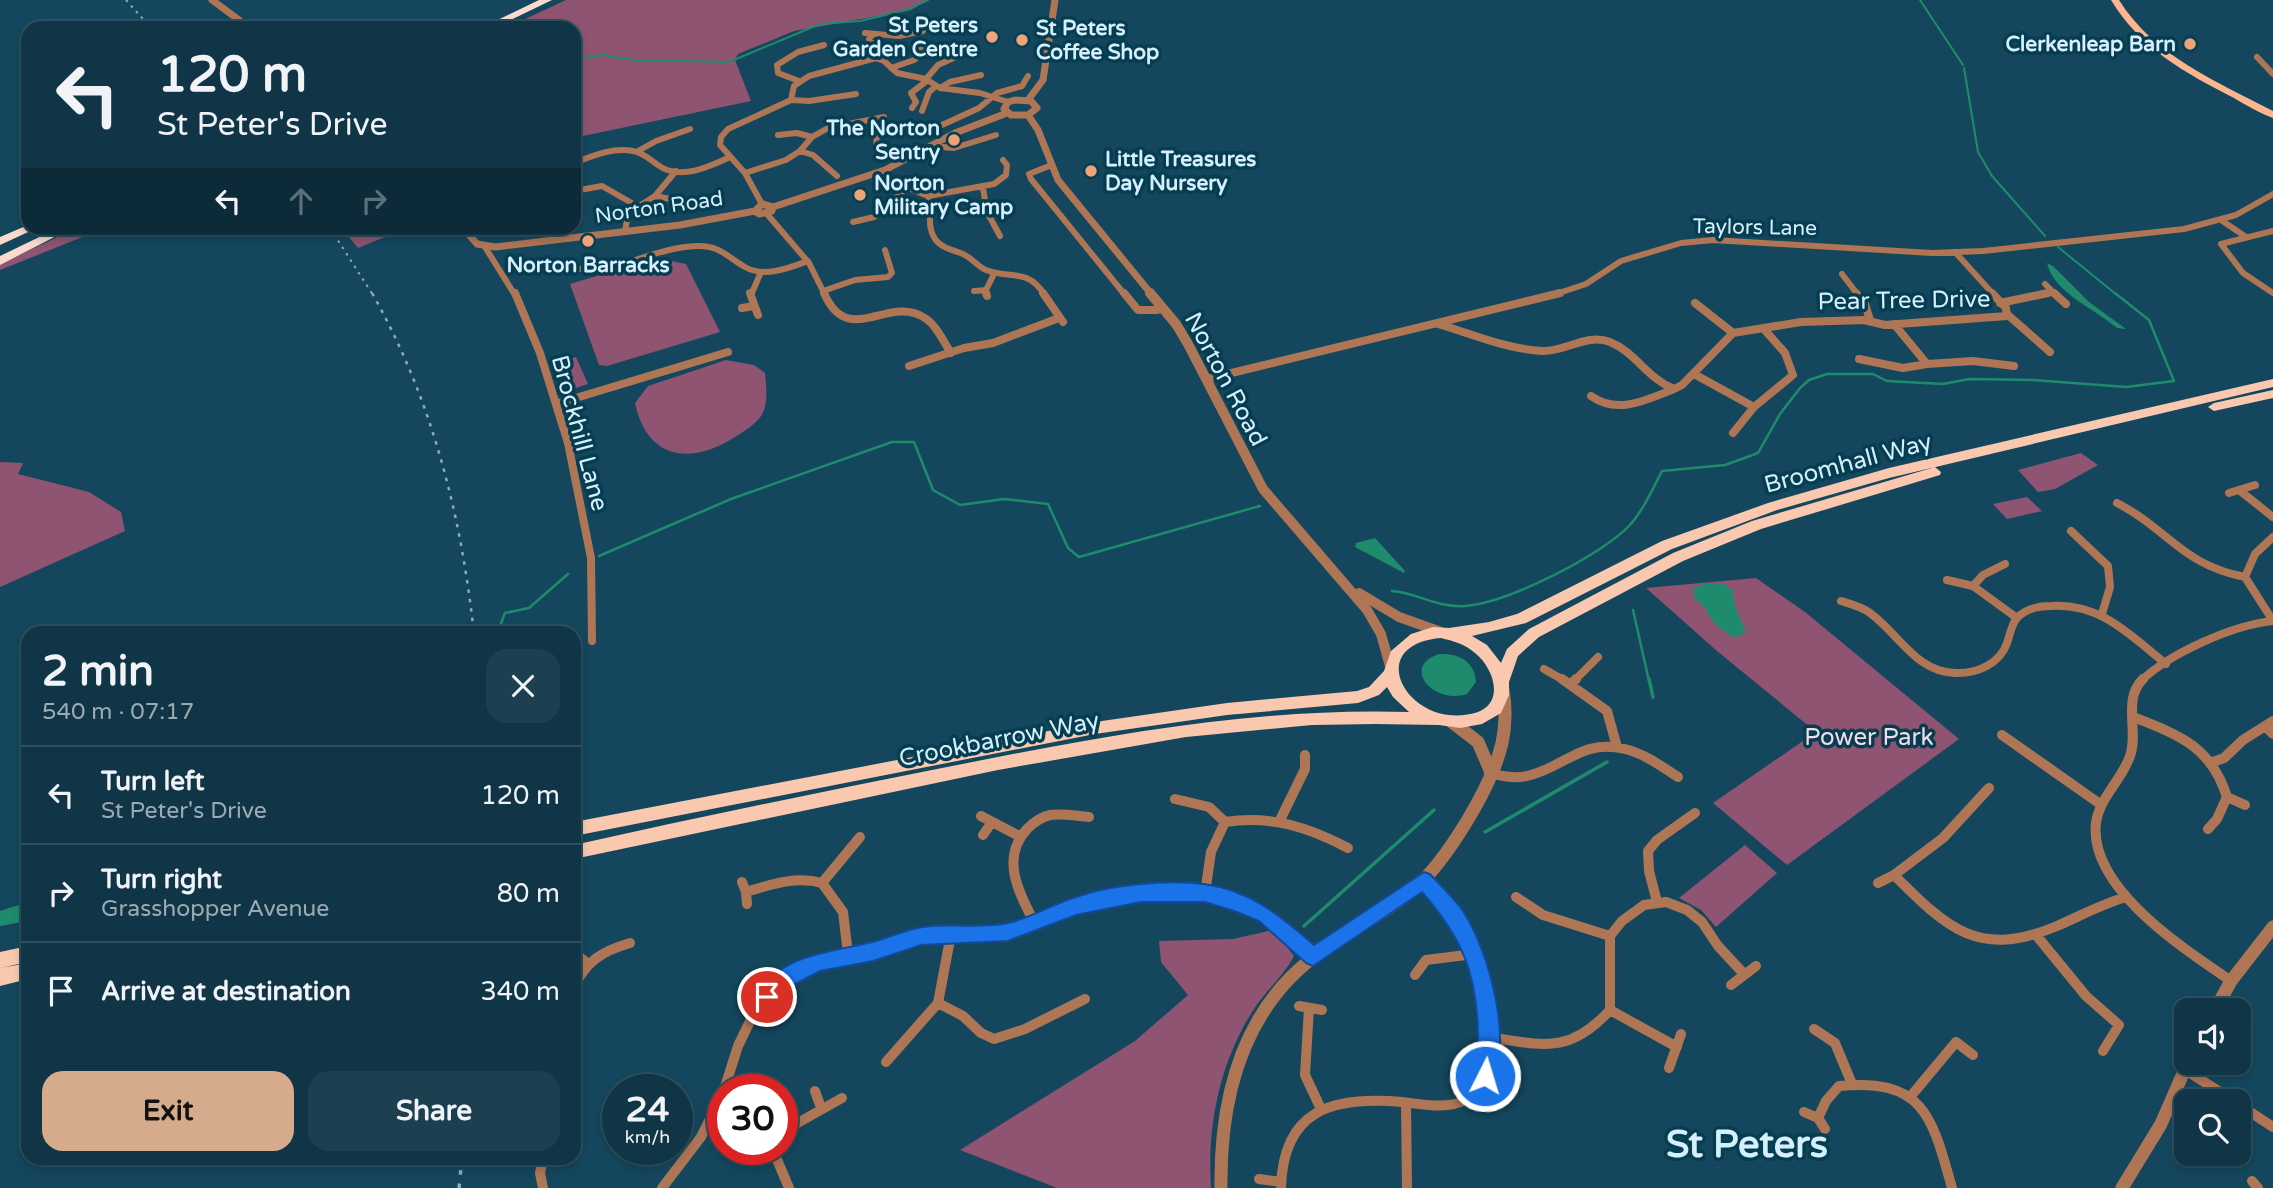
<!DOCTYPE html>
<meta charset="utf-8">
<style>
body{margin:0;font-family:"Varela Round",sans-serif;background:#1d4051;color:#f1f3f6;height:100vh;display:flex;flex-direction:column;font-size:26px;white-space:nowrap}
*{box-sizing:border-box;margin:0}
p{font-size:23px;color:#9babb3}
.icon{flex:none;width:38px;height:38px;fill:none;stroke:currentColor;stroke-width:2;stroke-linecap:round;stroke-linejoin:round}
.map{position:relative;flex:1;overflow:hidden}
.details{position:absolute;left:21px;top:626px;width:560px;height:539px;display:flex;flex-direction:column;background:#0f3546;border-radius:21px;box-shadow:0 4px 10px #0003,0 0 0 2px #2f505f}
.details>*{flex:none}
.top-card{position:absolute;left:21px;top:21px;width:560px;height:214px;border-radius:21px;box-shadow:0 4px 10px #0003,0 0 0 2px #2f505f;background:#0f3546;color:#f1f3f6;overflow:hidden}
.tools{position:absolute;left:2174px;top:998px;display:grid;gap:14px}
.tools a{display:grid;place-items:center;width:77px;height:77px;border-radius:14px;background:#0f3546;box-shadow:0 4px 10px #0003,0 0 0 2px #2f505f;font-size:35px}
.speed{position:absolute;left:602px;top:1074px;display:flex;gap:14px;font-size:35px;font-weight:700;text-align:center}
.speed>*{display:grid;place-content:center;width:91px;height:91px;border-radius:50%;background:#0f3546;box-shadow:0 4px 10px #0003,0 0 0 2px #2f505f;line-height:1}
.speed small{font-size:18px;font-weight:400}
.speed .limit{border:10px solid #d22;background:#fff;color:#111}
.pin{position:absolute;display:grid;place-items:center;width:60px;height:60px;color:#fff;margin:-30px;border:4px solid #fff;border-radius:50%;box-shadow:0 2px 7px #0007}
.me{position:absolute;width:77px;margin:-38px;rotate:5deg;stroke-linejoin:round;filter:drop-shadow(0 0 5px #0008)}
.turn{display:flex;align-items:center;gap:24px;height:147px;padding:0 21px;font-size:32px}
.turn .icon{width:91px;height:91px;stroke-width:2.5}
.turn b{display:block;font-size:49px;line-height:60px}
.lanes{display:flex;align-items:center;height:66px;padding:0 21px;background:#0003;justify-content:center;gap:35px;direction:ltr}
.lanes .off{opacity:.35}
.round{display:grid;place-items:center;flex:none;width:74px;height:74px;border-radius:21px;background:#1d4051}
.overview{display:flex;align-items:center;justify-content:space-between;height:119px;padding:0 21px}
h1{font-size:42px;font-weight:800;line-height:52px}
.cta{display:flex;gap:14px;margin-top:auto;padding:14px 21px}
.cta a{flex:1;height:80px;border-radius:21px;background:#d6ab8b;color:#111;font-size:28px;font-weight:800;line-height:80px;text-align:center}
.cta a+a{background:#1d4051;color:#f1f3f6}
ul{padding:0;list-style:none}
li{display:flex;align-items:center;gap:21px;height:98px;padding:0 21px;border-top:2px solid #2f505f}
li div{flex:1}
li b{display:block;font-size:26px}
li em{font-style:normal}
.map>svg:first-child{display:block}
.green{fill:#8e5471}
.water{fill:#1f8b6d}
.lines{fill:none;stroke-linecap:round;stroke-linejoin:round}
.stream-far2{stroke:#1f8b6d;stroke-width:2}
.stream-far1{stroke:#1f8b6d;stroke-width:2.5}
.stream{stroke:#1f8b6d;stroke-width:3.5}
.minor-far2{stroke:#af7656;stroke-width:6}
.minor-far1{stroke:#af7656;stroke-width:8}
.minor{stroke:#af7656;stroke-width:10}
.tertiary-far2{stroke:#af7656;stroke-width:7}
.tertiary-far1{stroke:#af7656;stroke-width:10}
.tertiary{stroke:#af7656;stroke-width:13}
.primary{fill:#fcb58f;fill-rule:evenodd}
.trunk{fill:#fac8ae;fill-rule:evenodd}
.motorway{fill:#f8dbcc;fill-rule:evenodd}
.rail-far2{stroke:#8aadbd;stroke-width:2;stroke-dasharray:2.5 5;stroke-linecap:butt}
.rail-far1{stroke:#8aadbd;stroke-width:2.5;stroke-dasharray:3.5 6;stroke-linecap:butt}
.rail{stroke:#8aadbd;stroke-width:3.5;stroke-dasharray:4.5 9;stroke-linecap:butt}
.route{fill:#1a73e8;stroke:#114b97;stroke-width:2}
.poi-dot{fill:#efa378;stroke:#053d51;stroke-width:2.5}
.labels{text-anchor:middle;stroke-width:7;stroke-linejoin:round;paint-order:stroke}
.far-poi-label{font-size:21px;font-weight:bold;fill:#d6effc;stroke:#053d51;text-anchor:end}
.far-street-label{font-size:21px;fill:#d6effc;stroke:#053d51}
.street-label{font-size:24px;fill:#d6effc;stroke:#053d51}
.park-label{font-size:24px;fill:#f5dbe7;stroke:#053d51}
.near-district-label{font-size:38px;font-weight:bold;fill:#d6effc;stroke:#053d51}
</style>
<div class="map">
<svg width="2273" height="1188" viewBox="0 0 2273 1188">
<rect width="100%" height="100%" fill="#14475d"/>
<path class="green" d="M566 0H928L911 10 794 31 738 54 735 60 751 101 578 137 574 125V28H506Z
M77 228H105L0 270V264Z
M341 228H407L358 248Z
M656 258 686 264 720 332 607 366 599 365 570 284Z
M576 357 588 384 570 390 559 362Z
M726 360 754 365 765 373C766 387 769 404 761 416 756 424 743 432 735 437 690 466 647 459 635 403L648 386Z
M2081 453 2098 465 2055 489 2038 492 2018 470Z
M0 462 23 463 18 474 89 492 121 512 125 531 0 587Z
M2027 497 2042 511 2007 519 1993 504Z
M1756 578 1805 612 1959 739 1787 865 1713 803 1816 732 1717 651 1646 588Z
M1745 845 1777 873 1716 927 1701 910 1679 898Z
M1273 930 1294 956C1284 976 1264 992 1252 1012 1219 1065 1207 1126 1211 1188H1057L960 1150 1135 1041 1188 995 1161 962 1159 941 1233 939Z"/>
<path class="water" d="M2047 263 2053 266 2089 302 2126 329 2117 328C2095 309 2054 293 2047 263Z
M1375 538 1405 571 1404 573 1355 547 1356 543Z
M1708 583 1724 584 1732 590 1736 609 1746 632 1734 638C1728 633 1717 627 1712 620 1704 608 1708 609 1694 598L1693 588Z
M1439 654C1458 653 1475 661 1476 682L1467 694C1434 705 1400 667 1439 654Z
M28 902V921L0 926V911Z"/>
<g class="lines">
<path class="stream-far2" d="M1920 0 1963 65
M574 59 603 55 635 60 729 62 820 24 860 21 906 10 928 0
M1964 68 1978 152 1992 176 2045 236
M2058 247 2117 295"/>
<path class="stream-far1" d="M599 556 731 499 892 442H914L933 490 960 505 1004 499 1048 504 1068 548 1079 557 1260 506
M1392 591C1419 593 1436 608 1465 606 1507 603 1600 556 1629 526 1643 511 1652 490 1662 471L1725 465 1758 453 1780 414 1800 388 1809 380 1827 374H1873L1887 381 1943 384 1969 379 2033 380 2126 387 2174 381 2149 320 2115 293
M1633 610 1649 681
M497 634 505 613 529 608 568 574"/>
<path class="stream" d="M1649 679 1653 697
M1485 832 1607 762
M1304 926 1434 810"/>
<path class="minor-far2" d="M865 33 899 36 923 31
M873 34 869 39 877 50 876 58
M2257 57 2273 74
M891 68 914 60 924 51 920 47
M926 79 938 65 958 56
M799 81 778 73 777 65 798 52 824 45
M940 88 950 82 981 75
M791 100 794 86 809 76 876 58 884 61 897 73 926 79 940 88 980 93 1008 102
M912 108 916 102 911 93 928 80
M922 111 929 92 936 86
M870 121 877 132 876 150
M942 125 979 108 997 93 1022 86 1028 76
M778 135 797 133 812 137
M931 146 954 148 996 135
M638 151 656 141 690 129
M800 151 813 155 837 176
M574 163C592 156 613 147 633 151 645 153 651 161 661 167 682 180 711 166 730 157
M1049 166 1029 174 1031 179 1125 295
M885 170 891 181 928 196C934 210 925 224 935 239 941 248 954 250 963 254 972 258 978 267 986 270 1012 280 1026 267 1045 295
M745 173 786 160 800 151 812 137 828 128 884 117
M983 188 987 212 1000 236
M574 191 602 186 637 206
M655 196 690 203
M928 196 994 184 1006 175 1007 165 1003 160
M762 204 745 173 720 145 721 137 728 129 791 100 809 101 856 94
M767 214 809 263 825 295
M2221 220 2246 237
M853 222 874 217 906 189
M2273 231 2221 244 2243 273 2273 293
M625 232 628 213 655 196 676 171
M485 247 515 295
M1955 252 1994 295
M543 266C563 263 583 273 602 269 634 263 664 247 697 246 720 245 727 257 745 267 764 278 789 268 808 261
M1842 274 1858 295
M2045 284 2056 295
M826 290 855 280 888 277 892 273 885 250
M974 291 986 290
M751 295 761 272
M987 295 986 290 994 274
M1553 295 1586 284 1621 261 1681 243 1713 240 1932 253 1983 251 2184 229 2236 215 2273 194
M2040 295 2052 292"/>
<path class="minor-far1" d="M515 293 540 353 568 443 591 558 592 641
M750 293 758 315
M824 293C848 349 888 294 925 318 937 326 943 341 951 353
M986 293 987 296
M1043 293 1063 322
M1124 293 1138 310H1157
M1856 293 1865 304 1870 320
M2054 293 2066 304
M1695 303 1733 333
M2000 303 2048 293
M742 308 754 306
M2008 315 2050 352
M1438 324C1472 334 1506 349 1542 351 1565 352 1587 333 1610 342 1635 352 1648 379 1674 389L1682 385 1733 333
M1894 324 1927 364 1973 361 2014 366
M1733 333 1801 322 1864 320 1885 325 2007 316 2006 308 1992 293
M1859 359 1903 368 1927 364
M909 366 964 348 993 343 1059 318
M1694 374 1754 407 1733 433
M1207 379 1560 293
M1591 396C1618 415 1646 400 1674 389
M556 404 728 352
M1754 407 1793 375 1785 353 1763 328
M2239 490 2273 517
M2229 493 2255 485
M2117 503C2168 529 2182 565 2245 577
M2071 531 2108 566 2110 587 2102 614
M2273 537 2255 554 2245 577 2273 621
M2005 564 1983 575 1973 586 2017 618
M1947 580 1973 586
M1841 601C1851 604 1862 607 1870 613 1899 634 1916 672 1955 673 1976 674 2000 664 2007 643 2010 635 2011 625 2017 618 2025 609 2039 606 2051 606 2101 603 2130 635 2166 664
M1544 669 1565 681
M1574 681 1598 657
M2141 681C2170 653 2233 625 2273 621"/>
<path class="minor" d="M1562 679 1607 711 1617 747
M2143 679C2122 699 2139 732 2130 756 2122 780 2099 798 2096 823 2088 888 2186 950 2231 981
M1571 684 1576 679
M2133 717C2179 735 2211 746 2227 797L2217 819 2208 829
M2265 726 2273 734
M2002 735 2100 804
M2213 762 2224 758 2243 740 2273 721
M1489 773C1502 776 1514 779 1527 776 1564 768 1582 738 1625 749 1645 754 1661 766 1678 777
M1989 788 1943 838 1894 875C1948 929 1979 959 2057 926 2080 916 2102 904 2126 897
M2227 797 2245 805
M1175 799 1209 807 1225 822
M981 816 1019 836
M1280 820 1305 769V755
M983 835 992 822
M742 882 746 892C772 884 796 876 822 883L843 912 848 954
M822 883 860 837
M1878 883 1894 875
M746 892 747 904
M1205 893 1211 852 1225 822C1271 815 1308 827 1348 848
M1516 897 1543 915 1610 936
M1657 902 1649 871 1648 851 1657 840 1695 813
M1034 922C1019 893 1000 858 1027 829 1033 823 1041 817 1050 815 1063 813 1076 816 1089 817
M2036 935 2086 996 2119 1025 2103 1051
M575 953 587 963
M1415 975 1426 960 1474 954
M1731 985 1756 966
M574 988C585 961 603 951 630 943
M938 1003 963 1016 981 1033 994 1039 1025 1029 1085 999
M1299 1006 1322 1010
M1309 1008 1305 1075 1321 1109
M1610 1010 1677 1047
M1814 1029 1835 1043 1852 1084
M574 1034V1072
M1488 1037C1543 1045 1569 1055 1610 1010V936L1622 921 1644 905 1666 902 1687 910 1702 922 1718 946 1744 974
M886 1062 938 1003 951 934
M1669 1068 1681 1034
M2184 1069 2234 1101
M724 1090 738 1046 752 1017 788 977 818 962 873 952 921 936 1008 932 1076 906 1112 897 1141 893H1205L1266 915 1313 956
M815 1091 821 1108
M1911 1096 1956 1042 1973 1055
M1406 1103 1407 1188
M2238 1104 2273 1127
M1804 1112 1818 1118 1825 1129
M1818 1118 1826 1101 1839 1086C1924 1078 1932 1116 1952 1188
M782 1135 794 1125 842 1098
M773 1150 789 1188
M543 1158 540 1173 543 1188
M1259 1179 1281 1182
M2252 1181 2258 1188
M662 1188 701 1137 723 1093
M1281 1188C1283 1109 1333 1096 1402 1102 1422 1104 1447 1110 1465 1100 1508 1078 1483 969 1466 935 1455 914 1440 897 1424 880"/>
<path class="tertiary-far2" d="M212 0 239 20 245 28
M1015 100 1031 101 1037 108 1028 115H1011L1004 109 1008 102Z
M1028 100 1043 80 1055 0
M1028 115 1038 130 1058 180 1152 295
M762 204 773 207 772 211 759 214 755 211Z
M773 207 885 170 955 133 1007 113
M463 228 477 244 495 247 680 225 755 211"/>
<path class="tertiary-far1" d="M1150 293 1176 324 1188 344 1263 489 1367 610 1381 634 1391 670
M1359 593 1399 617 1441 632"/>
<path class="tertiary" d="M1452 722 1478 742 1490 770
M2215 1010 2231 981 2273 927
M1221 1188C1220 1112 1236 1033 1291 977 1326 941 1373 923 1412 891 1446 862 1492 787 1502 743 1506 725 1506 708 1503 690
M2122 1188 2161 1124 2188 1062"/>
<path class="primary" d="M2111 0H2119C2154 56 2216 81 2273 111V118C2259 113 2246 105 2234 98 2185 73 2140 48 2111 0Z"/>
<path class="trunk" d="M2273 379V387L1889 478 1777 510 1672 549 1526 623 1472 636 1487 645 1501 663 1507 649 1529 629 1673 553 1752 521 1935 467 1941 472 1940 475 1761 529 1683 561 1539 637 1518 656 1509 682V695L1501 713 1482 724 1460 728 1439 725 1375 724 1312 725 1186 737 998 770 574 859V845C695 818 816 793 937 769 1093 738 1249 707 1409 712L1393 697 1387 687 1379 695 1358 703 1227 715 1095 734 574 836V822L1095 722 1227 703 1357 691 1369 687 1384 671 1391 651 1411 634 1433 627 1449 628 1489 622 1517 614 1662 541 1768 503 1889 468ZM1441 638C1453 641 1465 644 1475 653 1494 668 1506 704 1475 713 1409 731 1360 645 1441 638Z
M2273 390V398L2214 411 2208 407 2214 403Z
M28 946V962L0 968V952Z
M28 963V979L0 986V968Z"/>
<path class="motorway" d="M539 0H552L494 28H481Z
M28 225V228H37L0 245V237Z
M58 228H72L0 265V256Z"/>
<path class="rail-far2" d="M126 0 151 28
M330 228 373 295"/>
<path class="rail-far1" d="M372 293C432 399 461 514 474 634"/>
<path class="rail" d="M459 1188 462 1158"/>
</g>
<path class="route" d="M1424 872 1430 874C1441 886 1454 898 1463 911 1489 951 1512 1038 1493 1083L1485 1086 1478 1083C1472 1069 1478 1051 1478 1035 1477 973 1462 938 1422 892L1313 966 1306 963 1259 921 1237 912 1205 902H1141L1076 915 1008 941 921 945 873 961 820 971 795 984 774 1004 767 1007 760 1004 757 997C776 954 834 952 872 942 889 938 906 929 923 927 951 923 981 929 1008 923 1030 918 1051 905 1073 898 1108 885 1167 879 1204 884 1250 890 1281 916 1314 945Z"/>
<g class="poi-dot">
<circle cx="992" cy="37" r="7"/>
<circle cx="1022" cy="40" r="7"/>
<circle cx="2190" cy="44" r="7"/>
<circle cx="954" cy="140" r="7"/>
<circle cx="1091" cy="171" r="7"/>
<circle cx="860" cy="195" r="7"/>
<circle cx="588" cy="241" r="7"/>
</g>
<g class="labels">
<g class="far-poi-label">
<text x="978" y="32">St Peters<tspan x="978" dy="24">Garden Centre</tspan></text>
<text x="1036" y="35" text-anchor="start">St Peters<tspan x="1036" dy="24">Coffee Shop</tspan></text>
<text x="2176" y="51">Clerkenleap Barn</text>
<text x="940" y="135">The Norton<tspan x="940" dy="24">Sentry</tspan></text>
<text x="1105" y="166" text-anchor="start">Little Treasures<tspan x="1105" dy="24">Day Nursery</tspan></text>
<text x="874" y="190" text-anchor="start">Norton<tspan x="874" dy="24">Military Camp</tspan></text>
<text x="588" y="272" text-anchor="middle">Norton Barracks</text>
</g>
<g class="far-street-label">
<text transform="translate(659 207) rotate(-8)" y="7">Norton Road</text>
<text transform="translate(1755 227) rotate(1)" y="7">Taylors Lane</text>
</g>
<g class="street-label">
<text transform="translate(1904 300) rotate(-1)" y="8">Pear Tree Drive</text>
<text transform="translate(1226 379) rotate(62)" y="8">Norton Road</text>
<text transform="translate(580 433) rotate(75)" y="8">Brockhill Lane</text>
<text transform="translate(1848 463) rotate(-15)" y="8">Broomhall Way</text>
<text transform="translate(999 739) rotate(-11)" y="8">Crookbarrow Way</text>
</g>
<g class="park-label">
<text x="1869" y="745">Power Park</text>
</g>
<g class="near-district-label">
<text x="1747" y="1157">St Peters</text>
</g>
</g>
</svg>
<div class="tools">
<a><svg class="icon" aria-label="sound" viewBox="0 0 24 24"><path d="M4 9h4l5-4v14l-5-4H4zM17 9q2 3 0 6"/></svg></a>
<a><svg class="icon" aria-label="search" viewBox="0 0 24 24"><circle cx="10" cy="10" r="6"/><path d="M15 15l6 6"/></svg></a>
</div>
<div class="speed"><div>24<small>km/h</small></div><div class="limit">30</div></div>
<div class="pin" style="left:767px;top:997px;background:#d93025"><svg class="icon" aria-label="arrive" viewBox="0 0 24 24"><path d="M6 21V4h12l-3 4 3 4H6"/></svg></div>
<svg class="me" style="left:1485px;top:1076px" viewBox="-20 -20 40 40"><circle r="17" fill="#1a73e8" stroke="#fff" stroke-width="3"/><path d="M0-11L8 9 0 5-8 9z" fill="#fff"/></svg>
<div class="top-card">
<div class="turn"><svg class="icon" aria-label="left" viewBox="0 0 24 24"><path d="M17 20v-9H6M10 6l-5 5 5 5"/></svg><div><b>120 m</b>St Peter's Drive</div></div>
<div class="lanes"><svg class="icon" aria-label="left" viewBox="0 0 24 24"><path d="M17 20v-9H6M10 6l-5 5 5 5"/></svg><svg class="icon off" aria-label="ahead" viewBox="0 0 24 24"><path d="M12 20V5M6 11l6-6 6 6"/></svg><svg class="icon off" aria-label="right" viewBox="0 0 24 24"><path d="M7 20v-9h11M14 6l5 5-5 5"/></svg></div>
</div>
<section class="details">
<div class="overview"><div><h1>2 min</h1><p>540 m · 07:17</p></div><a class="round"><svg class="icon" aria-label="close" viewBox="0 0 24 24"><path d="M6 6l12 12M18 6L6 18"/></svg></a></div>
<ul>
<li><svg class="icon" aria-label="left" viewBox="0 0 24 24"><path d="M17 20v-9H6M10 6l-5 5 5 5"/></svg><div><b>Turn left</b><p>St Peter's Drive</p></div><em>120 m</em></li>
<li><svg class="icon" aria-label="right" viewBox="0 0 24 24"><path d="M7 20v-9h11M14 6l5 5-5 5"/></svg><div><b>Turn right</b><p>Grasshopper Avenue</p></div><em>80 m</em></li>
<li><svg class="icon" aria-label="arrive" viewBox="0 0 24 24"><path d="M6 21V4h12l-3 4 3 4H6"/></svg><div><b>Arrive at destination</b></div><em>340 m</em></li>
</ul>
<div class="cta"><a>Exit</a><a>Share</a></div>
</section>
</div>
